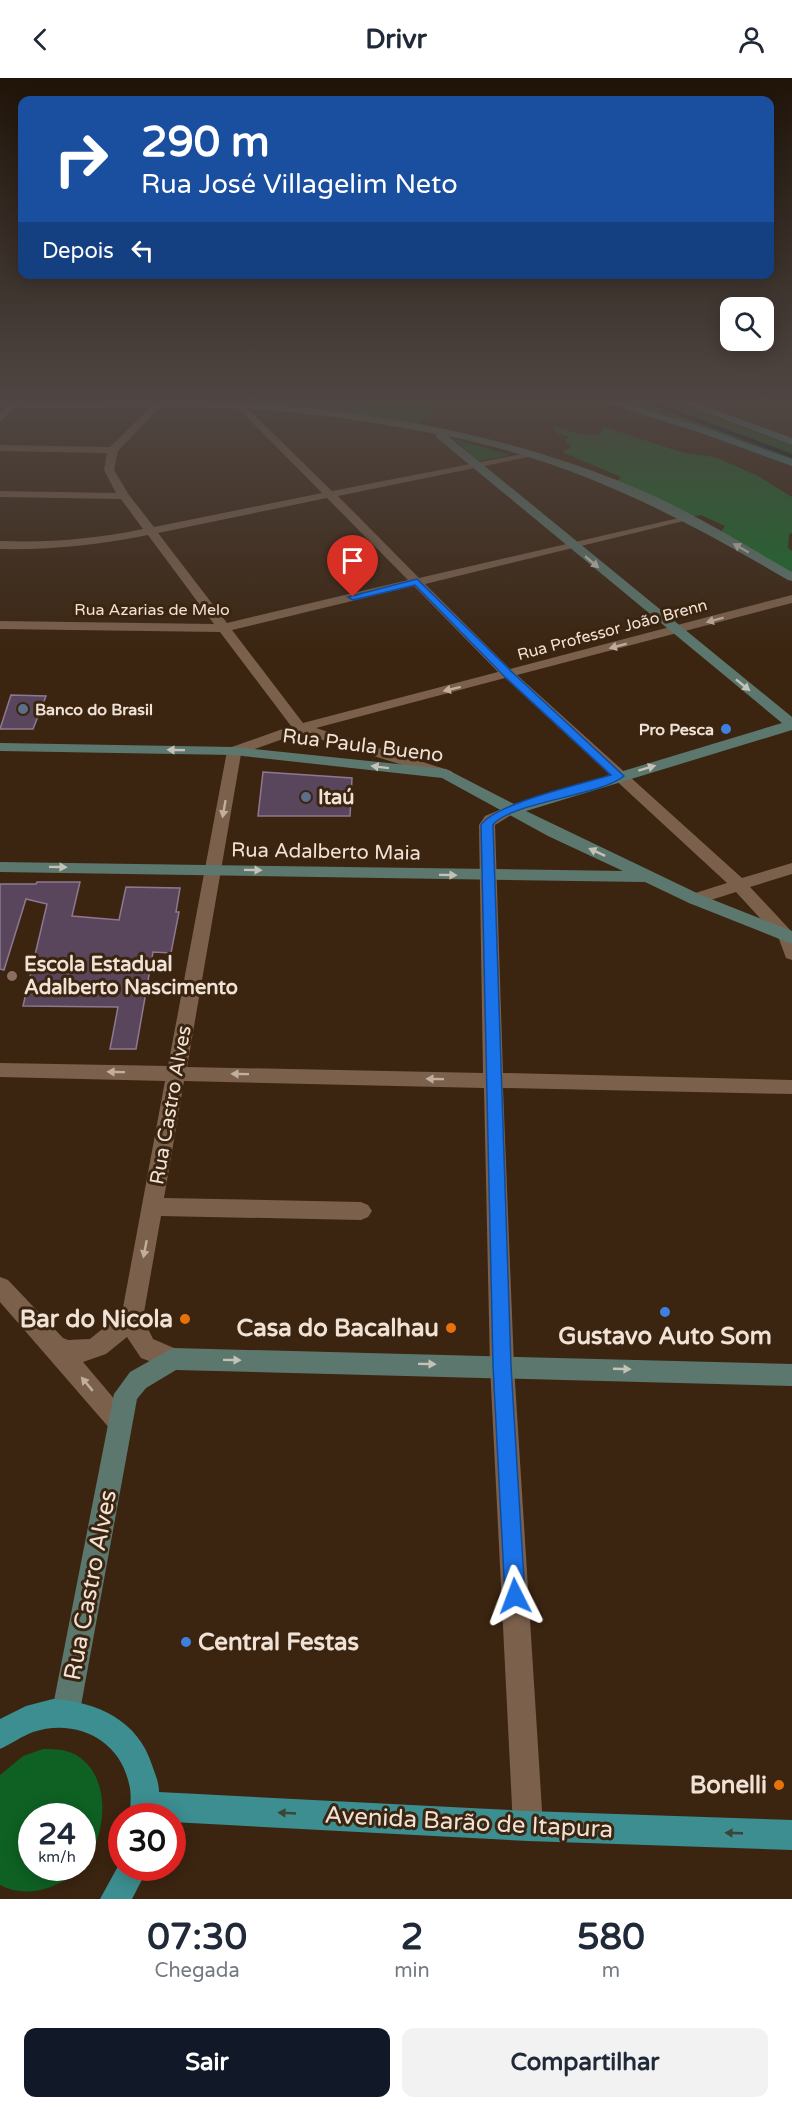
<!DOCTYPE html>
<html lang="pt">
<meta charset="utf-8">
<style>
body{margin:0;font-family:"Varela Round",sans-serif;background:#f2f2f3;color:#1f2937;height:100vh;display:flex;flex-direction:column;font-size:22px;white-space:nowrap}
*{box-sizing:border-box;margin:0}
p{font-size:20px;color:#747a83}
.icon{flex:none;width:33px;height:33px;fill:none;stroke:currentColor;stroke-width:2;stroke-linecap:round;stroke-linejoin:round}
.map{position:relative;height:1821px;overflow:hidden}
.panel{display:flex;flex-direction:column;background:#fff;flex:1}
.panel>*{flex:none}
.top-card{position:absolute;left:18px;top:18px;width:756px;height:183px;border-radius:12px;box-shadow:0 3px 15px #0003;background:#1a4fa0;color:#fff;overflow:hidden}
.controls{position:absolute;left:720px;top:219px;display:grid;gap:12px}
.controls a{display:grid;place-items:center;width:54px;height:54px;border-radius:12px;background:#fff;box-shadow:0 3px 15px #0003;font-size:30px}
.speed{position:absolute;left:18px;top:1725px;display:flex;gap:12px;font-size:30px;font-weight:700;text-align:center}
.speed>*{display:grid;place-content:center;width:78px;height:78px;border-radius:50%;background:#fff;box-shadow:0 3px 15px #0003;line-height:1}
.speed small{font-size:15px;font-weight:400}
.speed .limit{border:9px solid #d22;background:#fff;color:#111}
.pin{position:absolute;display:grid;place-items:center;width:51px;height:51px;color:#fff;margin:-62px -26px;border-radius:50% 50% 50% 0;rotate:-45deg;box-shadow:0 0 6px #0007}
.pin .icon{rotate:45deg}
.me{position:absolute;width:66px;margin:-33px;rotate:357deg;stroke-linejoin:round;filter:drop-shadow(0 0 4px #0008)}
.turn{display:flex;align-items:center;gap:21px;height:126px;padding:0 24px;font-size:27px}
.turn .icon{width:78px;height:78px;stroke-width:2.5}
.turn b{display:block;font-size:42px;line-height:51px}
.then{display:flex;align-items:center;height:57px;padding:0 24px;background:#0003;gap:12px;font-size:22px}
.eta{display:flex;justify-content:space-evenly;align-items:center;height:102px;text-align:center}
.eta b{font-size:36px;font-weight:700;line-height:42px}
.cta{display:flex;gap:12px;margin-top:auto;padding:12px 24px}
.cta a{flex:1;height:69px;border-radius:12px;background:#111827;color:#fff;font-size:24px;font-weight:700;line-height:69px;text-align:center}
.cta a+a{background:#f2f2f3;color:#1f2937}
header{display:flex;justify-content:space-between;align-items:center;height:78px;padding:0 24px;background:#fff;font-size:27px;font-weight:700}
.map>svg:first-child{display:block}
.green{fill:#0e6123}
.forest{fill:#166d2a}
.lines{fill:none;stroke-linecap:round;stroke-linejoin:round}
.stream{stroke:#001328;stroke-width:4}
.building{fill:#59455c;stroke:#8e7891;stroke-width:1.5}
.street{fill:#7b614c;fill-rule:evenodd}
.secondary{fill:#5c786e;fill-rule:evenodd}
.primary{fill:#3c8e90;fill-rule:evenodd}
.oneway{fill:#c4c2b7}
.oneway2{fill:#c2ae9f}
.oneway3{fill:#3b4437}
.route{fill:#1a73e8;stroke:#114b97;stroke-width:1.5}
.service-dot{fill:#5c6f8a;stroke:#3b2511;stroke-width:2}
.shop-dot{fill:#3f7fe0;stroke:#3b2511;stroke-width:2}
.education-dot{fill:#8d6e63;stroke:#3b2511;stroke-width:2}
.food-dot{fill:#e8710a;stroke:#3b2511;stroke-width:2}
.labels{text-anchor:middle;stroke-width:6;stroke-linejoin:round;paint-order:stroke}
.far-street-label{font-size:16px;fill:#f1e2d6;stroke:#3b2511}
.far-poi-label{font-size:16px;font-weight:bold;fill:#f1e2d6;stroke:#3b2511;text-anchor:start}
.street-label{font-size:20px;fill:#f1e2d6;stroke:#3b2511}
.poi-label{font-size:20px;font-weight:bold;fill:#f1e2d6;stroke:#3b2511;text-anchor:start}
.near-poi-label{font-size:24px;font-weight:bold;fill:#f1e2d6;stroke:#3b2511;text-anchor:end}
.near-street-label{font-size:24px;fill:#f1e2d6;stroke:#3b2511}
</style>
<header><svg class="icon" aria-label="back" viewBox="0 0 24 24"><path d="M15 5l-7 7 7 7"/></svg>Drivr<svg class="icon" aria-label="person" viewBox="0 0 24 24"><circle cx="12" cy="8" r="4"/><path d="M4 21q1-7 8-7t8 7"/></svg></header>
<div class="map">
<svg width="792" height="1821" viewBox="0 0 792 1821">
<rect width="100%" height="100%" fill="#3b2511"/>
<path class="green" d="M0 320H444L429 339 417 346 285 327 0 323Z
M607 320H664L792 368V381L742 362Z
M454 361 509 377 479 383Z
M43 1671C56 1671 68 1671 79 1679 112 1701 107 1760 83 1786L82 1738H32V1790H80C59 1811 27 1821 0 1807V1697L23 1678Z"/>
<path class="forest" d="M552 348 580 356 598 357 604 349 684 375 715 379 758 398 792 419V455L789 456 788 470 792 473V499L721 454 725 448 701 437 688 439 618 403 621 399 562 374 571 369 565 362 569 359 557 355Z"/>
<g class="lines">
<path class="stream" d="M638 320 792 378"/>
</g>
<path class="building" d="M11 617 46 618 33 651H0Z
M263 694 352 700 350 738H258Z
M37 804H80L72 838 119 842 126 809 180 810 176 834H179L171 875 153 874 136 971H110L118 929 23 928 47 826 26 821 4 892 0 891V806H36Z"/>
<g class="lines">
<path class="street" d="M9 325 17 327 0 344V335Z
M242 325 332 413 532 374V378L528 379 338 418 419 500 692 437V441L425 506 510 591 792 517V525L517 597 742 800 792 785V796L750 809 792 854V882L786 880 779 861 736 814 695 827 689 825 687 821 689 817 727 805 505 600 316 650 451 693 454 696 451 699H441L300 655 241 676 187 989 483 995 479 747 485 738 511 727 519 732 495 747 503 995 792 1002V1016L503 1010 514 1288 543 1748 538 1758 528 1763 518 1758 513 1748 490 1288 484 1010 184 1003 164 1120 361 1124 368 1127 372 1133 368 1139 361 1142 161 1138 143 1240 153 1261 181 1273 185 1281 181 1289 173 1292 141 1280 127 1259 106 1276 83 1284 127 1336 131 1344 127 1352 119 1356 111 1352 0 1224V1199L8 1202 63 1260 68 1262 90 1261 122 1235 165 1003 0 999V985L168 988 227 673 229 670 291 648 220 554 0 551V543L214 546 148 457C99 467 50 472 0 471V463C48 465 96 461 143 451L121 421 0 419V413L116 415 104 392 107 375 0 373V367L110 369 155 325 159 326V330L118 373 114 392 129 417 154 449 322 415 238 330 237 328ZM327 420 408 502 227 545 158 455ZM414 508 498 594 303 645 232 552Z"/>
<path class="secondary" d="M0 323C81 326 163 320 245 325 378 333 513 358 636 410 691 433 741 465 792 494V503L788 502C675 436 578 385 448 358L792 639V652L526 733 701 817 792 853V866L689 825 645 804 0 794V784L623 793 548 758 442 700 234 677 0 673V665L234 669 446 691 514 726 782 645 436 359V356C372 343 307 334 241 331 161 327 80 332 0 329Z
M173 1270 792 1286V1308L176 1292 146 1310 137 1321 80 1633 76 1643 66 1647 56 1643 52 1633 114 1316 130 1294Z"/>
<path class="primary" d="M590 320H607L706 350 792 381V388L698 354Z
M668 320H683L792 360V367Z
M53 1621C97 1624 138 1642 152 1687 155 1696 159 1704 159 1714L528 1733 792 1742V1772L528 1763 172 1744V1738H130C130 1728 132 1716 129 1706 120 1661 75 1640 33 1654 22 1658 11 1666 0 1671V1641L26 1628Z
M122 1781V1790H148L132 1821H100Z"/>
</g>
<defs><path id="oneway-solid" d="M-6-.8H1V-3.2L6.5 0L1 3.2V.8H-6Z" transform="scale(1.5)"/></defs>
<g class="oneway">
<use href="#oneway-solid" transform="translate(741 470) rotate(-150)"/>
<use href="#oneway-solid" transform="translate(592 484) rotate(40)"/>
<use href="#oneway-solid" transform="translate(743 607) rotate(39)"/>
<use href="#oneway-solid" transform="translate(176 672) rotate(-179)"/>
<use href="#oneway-solid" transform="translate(380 689) rotate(-173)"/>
<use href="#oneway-solid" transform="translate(647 690) rotate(-17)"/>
<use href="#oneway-solid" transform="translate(597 774) rotate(-155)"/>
<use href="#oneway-solid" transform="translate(58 789) rotate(1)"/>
<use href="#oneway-solid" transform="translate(253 792) rotate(1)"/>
<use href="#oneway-solid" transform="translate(448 797) rotate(1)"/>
<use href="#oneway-solid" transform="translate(232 1282) rotate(1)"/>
<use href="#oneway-solid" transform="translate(427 1286) rotate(1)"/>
<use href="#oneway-solid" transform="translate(622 1291) rotate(2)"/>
</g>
<g class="oneway2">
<use href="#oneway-solid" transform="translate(715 542) rotate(165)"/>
<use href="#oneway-solid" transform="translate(618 568) rotate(165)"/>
<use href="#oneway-solid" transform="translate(452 611) rotate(166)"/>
<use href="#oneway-solid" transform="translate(224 731) rotate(100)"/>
<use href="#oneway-solid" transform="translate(116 994) rotate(-179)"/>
<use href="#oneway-solid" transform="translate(240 996) rotate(-179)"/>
<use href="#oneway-solid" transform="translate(435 1001) rotate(-179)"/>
<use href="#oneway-solid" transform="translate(145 1171) rotate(101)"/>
<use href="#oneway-solid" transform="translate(87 1306) rotate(-130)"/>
</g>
<g class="oneway3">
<use href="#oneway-solid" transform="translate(287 1735) rotate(-177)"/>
<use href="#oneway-solid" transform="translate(734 1755) rotate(-178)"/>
</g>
<linearGradient id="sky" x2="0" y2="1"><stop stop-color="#201409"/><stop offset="0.56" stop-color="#4f4643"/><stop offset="1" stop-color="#4f4643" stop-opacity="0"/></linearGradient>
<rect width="792" height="575" fill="url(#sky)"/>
<path class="route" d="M417 501 513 595 624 698C603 717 508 725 493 747L511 1288 525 1518 522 1525 515 1528 508 1525 505 1518 493 1288 481 747C496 725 582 706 611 697L505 599 415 507 353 522 348 519Z"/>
<g class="service-dot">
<circle cx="23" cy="631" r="6"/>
<circle cx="306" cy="719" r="6"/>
</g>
<g class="shop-dot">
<circle cx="726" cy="651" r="6"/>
<circle cx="665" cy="1234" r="6"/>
<circle cx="186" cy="1564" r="6"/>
</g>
<circle class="education-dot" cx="12" cy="898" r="6"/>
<g class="food-dot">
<circle cx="185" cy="1241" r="6"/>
<circle cx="451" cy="1250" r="6"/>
<circle cx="779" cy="1707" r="6"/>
</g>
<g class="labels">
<g class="far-street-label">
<text x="152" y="537">Rua Azarias de Melo</text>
<text transform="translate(612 551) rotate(-15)" y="6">Rua Professor João Brenn</text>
</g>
<g class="far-poi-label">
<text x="35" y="637">Banco do Brasil</text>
<text x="714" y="657" text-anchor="end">Pro Pesca</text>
</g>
<g class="street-label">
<text transform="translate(363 667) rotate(7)" y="7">Rua Paula Bueno</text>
<text transform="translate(326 773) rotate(1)" y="7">Rua Adalberto Maia</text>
<text transform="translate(170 1027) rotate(-80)" y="7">Rua Castro Alves</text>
</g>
<g class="poi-label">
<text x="318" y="726">Itaú</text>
<text x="24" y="893">Escola Estadual<tspan x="24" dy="23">Adalberto Nascimento</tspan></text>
</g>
<g class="near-poi-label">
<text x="173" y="1249">Bar do Nicola</text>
<text x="439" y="1258">Casa do Bacalhau</text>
<text x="665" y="1266" text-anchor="middle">Gustavo Auto Som</text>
<text x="198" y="1572" text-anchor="start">Central Festas</text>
<text x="767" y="1715">Bonelli</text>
</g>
<g class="near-street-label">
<text transform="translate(90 1507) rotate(-79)" y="8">Rua Castro Alves</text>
<text transform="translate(469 1744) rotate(3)" y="8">Avenida Barão de Itapura</text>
</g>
</g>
</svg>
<div class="controls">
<a><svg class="icon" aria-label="search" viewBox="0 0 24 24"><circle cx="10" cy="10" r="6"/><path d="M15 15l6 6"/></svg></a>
</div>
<div class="speed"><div>24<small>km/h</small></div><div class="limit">30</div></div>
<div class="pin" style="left:353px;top:519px;background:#d93025"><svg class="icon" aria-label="arrive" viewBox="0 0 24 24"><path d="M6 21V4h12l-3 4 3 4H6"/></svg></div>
<svg class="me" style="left:515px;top:1518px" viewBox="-20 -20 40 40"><path d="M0-17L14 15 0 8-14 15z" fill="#1a73e8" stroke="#fff" stroke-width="4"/></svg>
<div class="top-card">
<div class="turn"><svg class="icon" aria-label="right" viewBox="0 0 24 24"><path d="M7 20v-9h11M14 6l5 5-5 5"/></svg><div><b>290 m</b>Rua José Villagelim Neto</div></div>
<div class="then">Depois<svg class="icon" aria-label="left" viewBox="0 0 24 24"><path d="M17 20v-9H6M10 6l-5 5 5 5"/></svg></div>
</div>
</div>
<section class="panel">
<div class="eta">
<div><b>07:30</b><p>Chegada</p></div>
<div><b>2</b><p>min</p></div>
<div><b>580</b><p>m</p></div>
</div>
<div class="cta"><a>Sair</a><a>Compartilhar</a></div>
</section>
